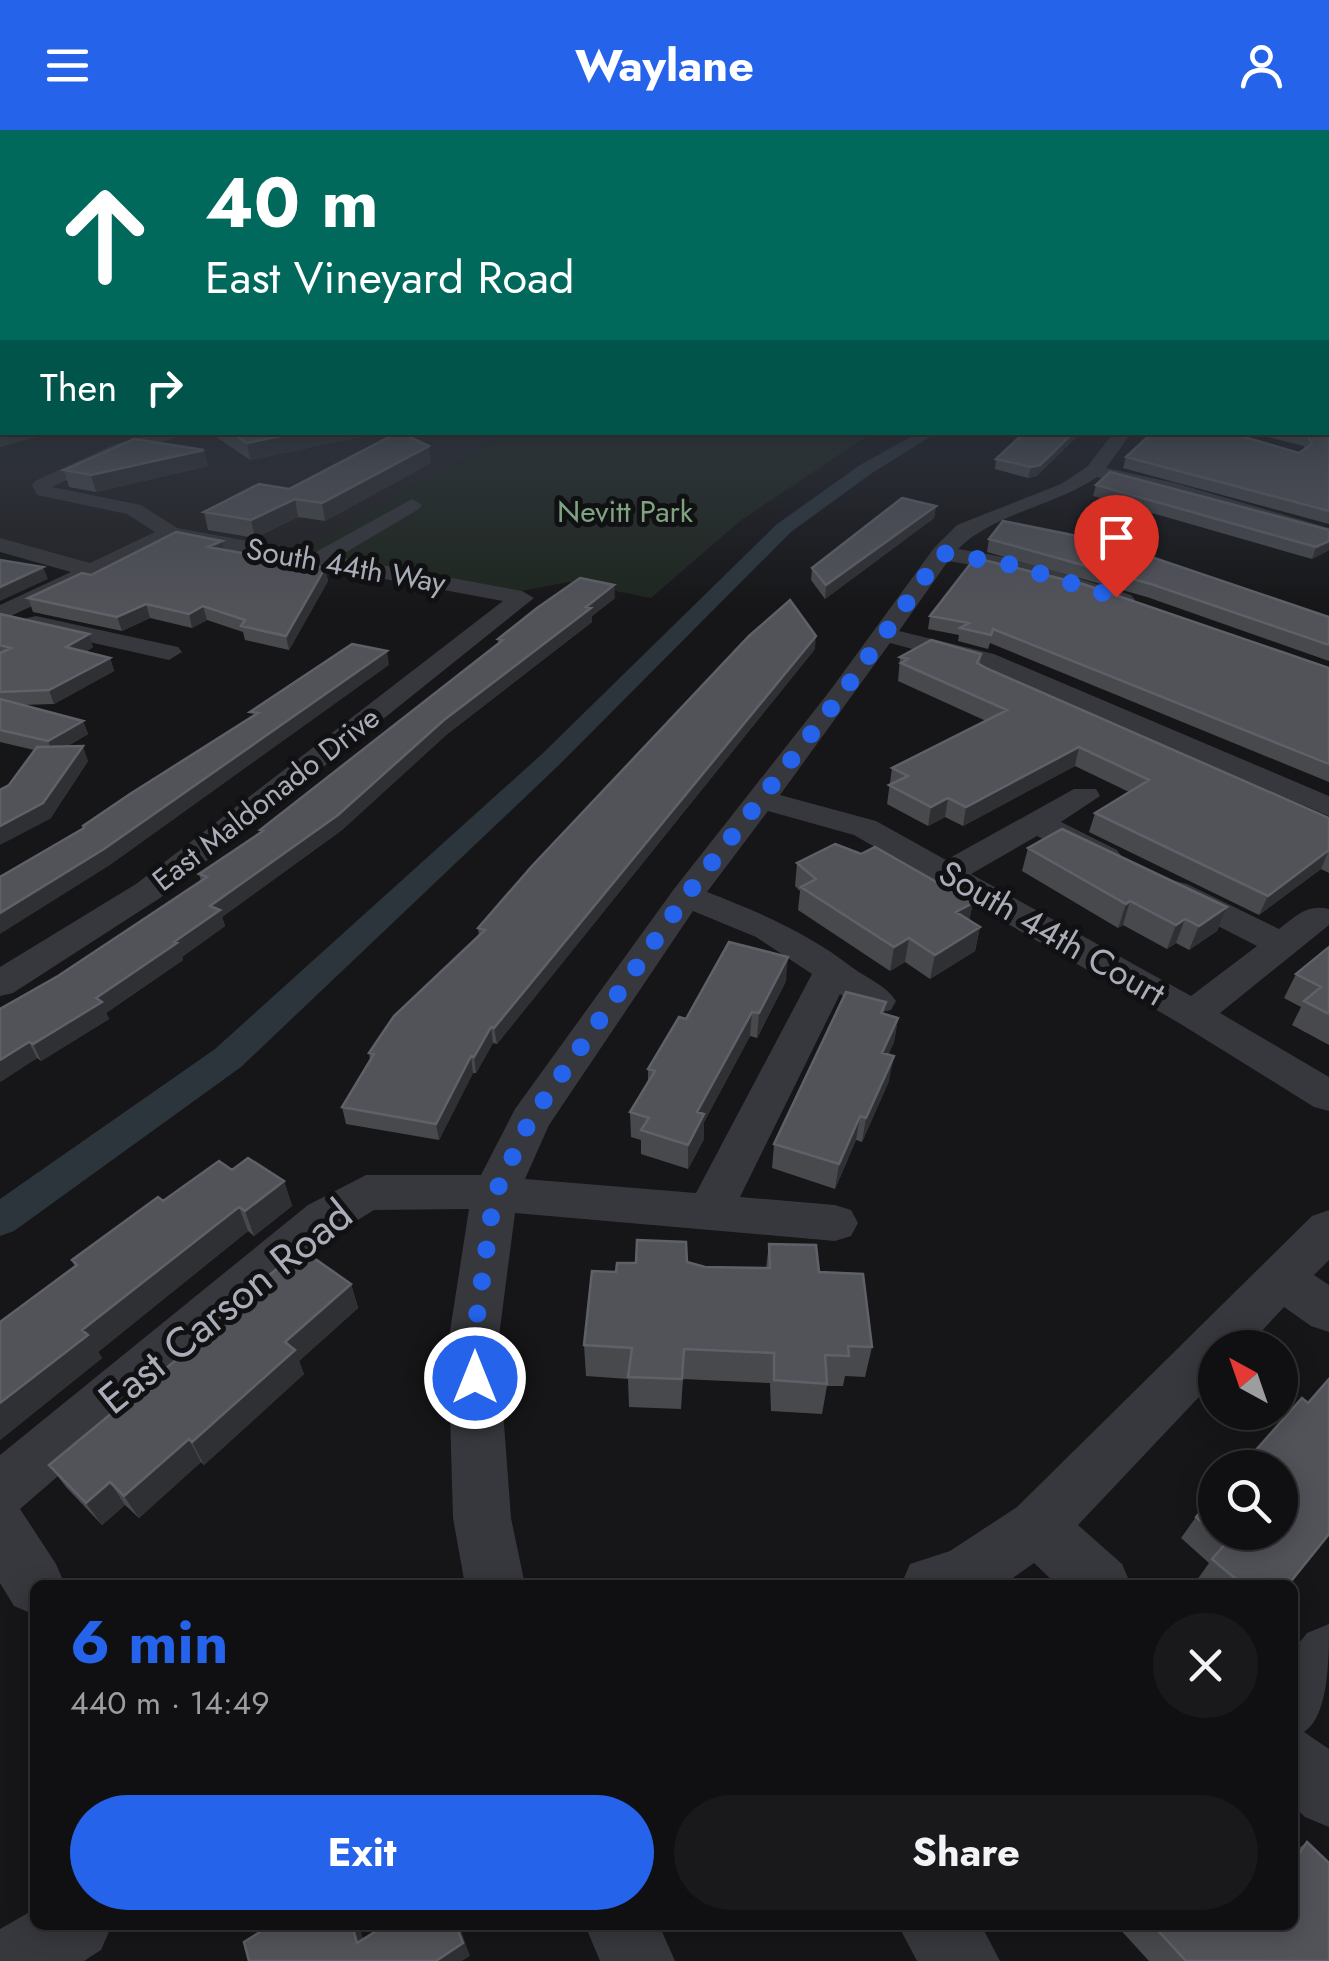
<!DOCTYPE html>
<meta charset="utf-8">
<style>
body{margin:0;font-family:Jost,sans-serif;background:#19191b;color:#f1f3f6;height:100vh;display:flex;flex-direction:column;font-size:38px;white-space:nowrap}
*{box-sizing:border-box;margin:0}
p{font-size:32px;color:#9c9d9f}
.icon{flex:none;width:55px;height:55px;fill:none;stroke:currentColor;stroke-width:2;stroke-linecap:round;stroke-linejoin:round}
.map{position:relative;flex:1;overflow:hidden}
.sheet{position:absolute;left:30px;top:1450px;width:1268px;height:350px;display:flex;flex-direction:column;background:#101012;border-radius:15px;box-shadow:0 5px 25px #0003,0 0 0 2px #303032}
.sheet>*{flex:none}
.banner{position:absolute;left:0px;top:0px;width:1330px;height:305px;box-shadow:0 5px 25px #0003,0 0 0 2px #303032;background:#00695c;color:#fff;overflow:hidden}
.needle{width:65px;rotate:320deg}
.fabs{position:absolute;left:1198px;top:1200px;display:grid;gap:20px}
.fabs a{display:grid;place-items:center;width:100px;height:100px;border-radius:50%;background:#101012;box-shadow:0 5px 25px #0003,0 0 0 2px #303032;font-size:50px}
.pin{position:absolute;display:grid;place-items:center;width:85px;height:85px;color:#fff;margin:-102px -42px;border-radius:50% 50% 50% 0;rotate:-45deg;box-shadow:0 0 10px #0007}
.pin .icon{rotate:45deg}
.me{position:absolute;width:110px;margin:-55px;rotate:0deg;stroke-linejoin:round;filter:drop-shadow(0 0 8px #0008)}
.turn{display:flex;align-items:center;gap:35px;height:210px;padding:0 40px;font-size:45px}
.turn .icon{width:130px;height:130px;stroke-width:2.5}
.turn b{display:block;font-size:70px;line-height:85px}
.then{display:flex;align-items:center;height:95px;padding:0 40px;background:#0003;gap:20px;font-size:38px}
.round{display:grid;place-items:center;flex:none;width:105px;height:105px;border-radius:52px;background:#19191b}
.head{display:flex;align-items:center;justify-content:space-between;height:170px;padding:0 40px}
h1{font-size:60px;font-weight:700;line-height:75px;color:#2563eb}
.button{display:flex;gap:20px;margin-top:auto;padding:20px 40px}
.button a{flex:1;height:115px;border-radius:60px;background:#2563eb;color:#fff;font-size:40px;font-weight:700;line-height:115px;text-align:center}
.button a+a{background:#19191b;color:#f1f3f6}
header{display:flex;justify-content:space-between;align-items:center;height:130px;padding:0 40px;background:#2563eb;color:#fff;font-size:45px;font-weight:700}
.map>svg:first-child{display:block}
.built{fill:#222225}
.green{fill:#1e261f}
.lines{fill:none;stroke-linecap:round;stroke-linejoin:round}
.canal{fill:#2c353c;fill-rule:evenodd}
.minor{fill:#37383d;fill-rule:evenodd}
.wall{fill:#47494d}
.shaded-wall{fill:#2f3033}
.building{fill:#525359;stroke:#5f6168;stroke-width:2.5}
.route{stroke:#2563eb;stroke-width:18;stroke-dasharray:0 32.4}
.labels{text-anchor:middle;stroke-width:10;stroke-linejoin:round;paint-order:stroke}
.far-park-label{font-size:30px;fill:#7fa381;stroke:#111113}
.far-street-label{font-size:30px;fill:#a8adb8;stroke:#111113}
.street-label{font-size:35px;fill:#a8adb8;stroke:#111113}
.near-street-label{font-size:42px;fill:#a8adb8;stroke:#111113}
</style>
<header><svg class="icon" aria-label="menu" viewBox="0 0 24 24"><path d="M4 6h16M4 12h16M4 18h16"/></svg>Waylane<svg class="icon" aria-label="person" viewBox="0 0 24 24"><circle cx="12" cy="8" r="4"/><path d="M4 21q1-7 8-7t8 7"/></svg></header>
<div class="map">
<svg width="1329" height="1831" viewBox="0 0 1329 1831">
<rect width="100%" height="100%" fill="#161618"/>
<path class="built" d="M48 302 509 303 292 426 171 403 90 440 0 415V312Z"/>
<path class="green" d="M509 303 866 302 870 304 740 391 651 468 569 452 516 462 297 423Z"/>
<g class="lines">
<path class="canal" d="M919 302H938L872 343 791 402 560 634 241 937 14 1101 0 1106V1069L215 919 542 624 777 394 860 335Z"/>
<path class="minor" d="M20 302H56L0 317V307Z
M163 302H195L127 322 52 357 141 375 177 398 314 423 412 369 422 375 419 379 338 427 522 461 534 468 160 768 13 863 0 866V837L136 754 503 471 174 410 0 491V475L71 442 0 422V408L90 433 155 402 127 384 37 365 32 355 35 351 115 314Z
M1114 302H1132L1106 338 1175 353 1329 398V411L1164 362 1097 347C1055 376 994 383 958 419L1021 430 1131 465 1135 470 1131 475H1115L1009 441 948 431 899 501 994 524 1329 666V686L976 536 890 513 780 665 876 691 946 730 1074 659H1096L1100 666 1061 692 1117 720 1122 727 1117 734H1093L1037 706 971 744 1191 866 1257 816 1163 768 1158 761 1163 754 1175 751 1187 754 1279 799C1296 786 1307 774 1329 779V795L1220 883 1329 947V981L1314 977 1179 893 854 705 768 681 707 762C759 782 810 804 853 838 868 849 886 855 896 871L891 880C869 886 857 876 840 864L740 1067 835 1075 851 1080 858 1093 851 1106 835 1111 515 1083 498 1214 511 1388 525 1455H465L453 1388 448 1214 469 1079 374 1080 340 1101 20 1379 56 1434 65 1455H35V1485L14 1476 0 1453V1325L308 1075 366 1045H481L515 979 674 759 829 562 934 418 957 395 1061 354 1087 337ZM693 781 756 807 812 844 696 1063 525 1049 549 995Z
M36 486 178 517 182 522 169 530 27 498 24 493 27 488Z
M1329 1080V1130L1314 1145 1329 1155V1202L1311 1196 1284 1177 1246 1218H1215V1250L1078 1395 1122 1434 1131 1455H1057L1034 1433 1003 1455H901L910 1434 950 1421 1017 1377 1312 1086Z
M1329 1494C1329 1528 1329 1586 1304 1602L1329 1619V1697L1305 1687 1292 1675V1522L1307 1503Z
M35 1779V1795H112L101 1820 84 1831H0V1799Z
M585 1795H659L675 1831H600Z
M898 1795H981L1000 1831H917Z"/>
</g>
<path class="wall" d="M1328 222H1329V394L1123 338 1126 327 1153 302H1227L1299 323 1305 319 1304 316 1248 302H1328Z
M209 302H373L374 304 250 330Z
M1025 302 1037 346 1028 348 995 339 996 329Z
M431 333 325 391 298 387 255 408 208 400 204 382 289 359Z
M208 336 96 362 69 357 64 340Z
M1096 355 1329 400V420L1312 429 1093 366Z
M936 376 934 388 825 469 811 450 812 438Z
M989 409 1329 487V531L1147 467 987 422Z
M224 420 325 438 328 451 289 520 245 510 243 502 207 490 192 498 150 488 122 501 33 482 28 468 91 445Z
M615 468 592 486V492L446 605 342 700 222 787 225 796 182 827 183 830 106 883 109 889 41 931 37 928 0 952 58 846 201 751 199 744 260 703V700L498 514V509Z
M0 484 93 517 85 522 110 528 114 541 54 574 21 575 83 591 88 604 68 616 88 631 50 689 9 655 34 620 0 612Z
M930 486 1329 538V652L990 513 988 519 958 511 959 505 928 499Z
M815 519 497 914 493 913 476 943H473L439 1010 346 994 342 977 370 930 369 923 479 806 478 798Z
M981 524 980 534 988 539 1329 688V743L1321 739 1259 785 1089 702 1095 683 1129 662 1075 636 963 696 945 687 928 696 887 674 892 638 986 591 898 551 900 527Z
M1028 718 1227 777 1217 801 1189 820 1176 813 1167 819 1123 795 1118 798 1022 741Z
M797 733 973 773 969 790 980 797 975 821 930 849 905 832 890 841 798 780 800 761 795 756Z
M1329 817V915L1292 895 1301 877 1284 868 1296 844Z
M786 851 757 908 750 906 704 992V1009L688 1039 641 1024V1010L631 1007 630 982 648 953V939L686 889Z
M886 872 884 884 898 888 894 912 888 925 889 951 862 1012 856 1010 835 1059 772 1038 774 1014Z
M232 1040 284 1051 292 1076 254 1106 248 1101 98 1222 102 1228 0 1310 75 1137 72 1130 163 1071Z
M769 1114 819 1142 872 1217 865 1247 845 1246 843 1256H827L822 1284 771 1281 770 1253 683 1249 681 1279 629 1277 628 1249 586 1246 584 1215 616 1142 636 1133 687 1132 705 1137 766 1138Z
M351 1154 358 1178 299 1231 304 1244 204 1335 201 1332 139 1388 125 1375 102 1395 66 1357 49 1335 202 1208 200 1202Z
M1196 1387 1288 1455H1203L1197 1450 1209 1433 1181 1408Z
M1307 1712 1329 1831H1149L1116 1795H1292V1723Z
M1051 1795H1065L1057 1802Z"/>
<path class="shaded-wall" d="M301 302H373L374 304 250 330 247 313Z
M1074 302H1082L1037 346 1028 348 1031 337Z
M429 316 431 333 325 391 322 373Z
M204 320 208 336 96 362 91 345Z
M295 369 298 387 255 408 251 390Z
M936 376 934 388 825 469 826 455Z
M222 411 225 423 208 417Z
M1329 411V420L1312 429 1316 417Z
M43 437 48 449 0 471V457Z
M325 438 328 451 289 520 286 506Z
M614 455 615 468 592 486V492L446 605 342 700 222 787 225 796 182 827 183 830 106 883 109 889 41 931 33 914 174 812 210 776Z
M146 474 150 488 122 501 117 487Z
M203 476 207 490 192 498 189 484Z
M89 504 93 517 70 529 66 517Z
M816 506 815 519 497 914 494 898Z
M387 521 389 535 110 735 0 804V783Z
M110 528 114 541 54 574 49 560Z
M83 591 88 604 53 625 48 611Z
M83 616 88 631 50 689 0 715V696Z
M1079 617 1075 636 963 696 966 677Z
M948 668 945 687 928 696 931 677Z
M1329 720 1321 739 1259 785 1268 766Z
M1130 771 1123 795 1118 798 1126 774Z
M973 773 968 796 956 782Z
M1227 777 1217 801 1189 820 1199 796Z
M1185 789 1176 813 1167 819 1176 795Z
M980 797 975 821 930 849 935 825Z
M909 808 905 832 890 841 894 817Z
M788 827 786 851 757 908 759 883Z
M752 882 750 906 704 992V1009L688 1039V1015L697 982Z
M898 888 894 912 878 947 882 923Z
M491 897 493 913 476 943 474 927Z
M29 912 37 928 0 952V930Z
M471 926 473 943 439 1010 436 994Z
M894 926 889 951 862 1012 866 988Z
M860 986 856 1010 835 1059 839 1034Z
M284 1051 292 1076 254 1106 245 1081Z
M239 1077 248 1101 98 1222 102 1228 0 1310V1273L82 1200Z
M351 1154 358 1178 299 1231 304 1244 204 1335 192 1312 285 1212Z
M189 1309 201 1332 139 1388 124 1366Z
M110 1352 125 1375 102 1395 86 1373Z
M352 1795H359L368 1825 357 1813Z
M456 1795H459L470 1826 462 1831H436Z"/>
<path class="building" d="M2 222V292L0 293V226H2Z
M1328 222H1329V255L1328 256 1329 269V381L1126 327 1153 302H1227L1299 323 1312 314 1308 306 1294 302H1328Z
M230 302H301L247 313Z
M399 302 429 316 322 373 295 369 251 390 204 382 259 354 289 359Z
M1025 302H1074L1040 335 1031 337 996 329Z
M134 309 204 320 91 345 64 340Z
M1110 342 1329 400V411L1316 417 1096 355Z
M902 368 936 376 826 455 812 438Z
M1003 391 1107 412 1329 487V515L1151 454 989 409Z
M176 402 222 411 208 417 325 438 286 506 241 496 245 490 203 476 189 484 146 474 117 487 28 468 82 443 91 445Z
M975 428 1083 454 1329 538V634L993 499 991 505 960 498 969 493 930 486Z
M0 430 43 437 0 457Z
M580 448 614 455 586 477 591 478 444 590 338 685 210 776 220 780 174 812 177 813 96 868 102 872 33 914 29 912 0 930V879L58 846 207 747 199 744 263 701 260 700 503 510 498 509 537 478Z
M790 470 816 506 494 898 491 897 474 927 471 926 436 994 342 977 374 924 369 923 394 886 485 800 478 798 532 736 749 506Z
M0 484 89 504 66 517 110 528 49 560 0 562V523L11 518 0 515Z
M931 510 981 524 977 533 988 539 1329 688V720L1268 766 1095 683 1149 650 1079 617 966 677 948 668 931 677 889 655 908 646 892 638 1007 580 901 533 908 529 900 527Z
M352 514 387 521 104 719 0 783V747L84 698 83 696 130 664 258 583 250 582Z
M0 569 83 591 48 611 0 600Z
M83 616 43 673 0 696V660L9 655 37 617Z
M1062 699 1227 777 1199 796 1185 789 1176 795 1130 771 1126 774 1028 718Z
M835 714 861 724 875 717 973 773 956 782 980 797 935 825 909 808 894 817 801 757 816 749 797 733Z
M729 812 788 827 759 883 752 882 697 982 704 984 688 1015 641 1000 649 988 630 982 655 941 648 939 679 887 686 889Z
M1329 817V884L1304 871 1321 857 1296 844Z
M846 862 886 872 881 883 898 888 882 923 894 926 866 988 860 986 839 1034 774 1014Z
M248 1028 284 1051 245 1081 239 1077 82 1200 88 1205 0 1273V1192L77 1135 72 1130 158 1067 163 1071 219 1031 232 1040Z
M637 1110 686 1112 687 1132 705 1137 770 1138 769 1114 816 1115 819 1142 863 1144 872 1217 848 1216 849 1226 825 1225 827 1254 774 1250V1223L684 1219 682 1249 628 1247 632 1218 584 1215 592 1141 616 1142 617 1133H636Z
M301 1119 351 1154 285 1212 295 1220 192 1312 189 1309 124 1366 110 1352 86 1373 49 1335 205 1206 200 1202Z
M1329 1249V1404L1288 1455H1243L1212 1429 1226 1413 1196 1387 1215 1365V1402H1280V1338H1240L1302 1268 1308 1273Z
M1307 1712 1329 1733V1831H1186L1153 1795H1292V1734Z
M271 1795H352L357 1813 386 1795H456L463 1813 436 1831H249L244 1812Z"/>
<linearGradient id="sky" x2="0" y2="1"><stop stop-color="#0c0c0d"/><stop offset="0.46" stop-color="#363c48"/><stop offset="1" stop-color="#363c48" stop-opacity="0"/></linearGradient>
<rect width="1329" height="478" fill="url(#sky)"/>
<g class="lines">
<path class="route" d="M475 1248 473 1214 494 1066 530 990 686 766 839 568 942 423 1013 435 1116 467"/>
</g>
<g class="labels">
<g class="far-park-label">
<text x="625" y="392">Nevitt Park</text>
</g>
<g class="far-street-label">
<text transform="translate(346 436) rotate(10)" y="10">South 44th Way</text>
<text transform="translate(266 669) rotate(-38)" y="10">East Maldonado Drive</text>
</g>
<g class="street-label">
<text transform="translate(1052 803) rotate(30)" y="12">South 44th Court</text>
</g>
<g class="near-street-label">
<text transform="translate(225 1176) rotate(-39)" y="15">East Carson Road</text>
</g>
</g>
</svg>
<div class="fabs">
<a><svg class="needle" viewBox="-14 -14 28 28"><path d="M0-13l5 13h-10z" fill="#e53935"/><path d="M0 13l5-13h-10z" fill="#9c9d9f"/></svg></a>
<a><svg class="icon" aria-label="search" viewBox="0 0 24 24"><circle cx="10" cy="10" r="6"/><path d="M15 15l6 6"/></svg></a>
</div>
<div class="pin" style="left:1116px;top:467px;background:#d93025"><svg class="icon" aria-label="arrive" viewBox="0 0 24 24"><path d="M6 21V4h12l-3 4 3 4H6"/></svg></div>
<svg class="me" style="left:475px;top:1248px" viewBox="-20 -20 40 40"><circle r="17" fill="#2563eb" stroke="#fff" stroke-width="3"/><path d="M0-11L8 9 0 5-8 9z" fill="#fff"/></svg>
<div class="banner">
<div class="turn"><svg class="icon" aria-label="ahead" viewBox="0 0 24 24"><path d="M12 20V5M6 11l6-6 6 6"/></svg><div><b>40 m</b>East Vineyard Road</div></div>
<div class="then">Then<svg class="icon" aria-label="right" viewBox="0 0 24 24"><path d="M7 20v-9h11M14 6l5 5-5 5"/></svg></div>
</div>
<section class="sheet">
<div class="head"><div><h1>6 min</h1><p>440 m · 14:49</p></div><a class="round"><svg class="icon" aria-label="close" viewBox="0 0 24 24"><path d="M6 6l12 12M18 6L6 18"/></svg></a></div>
<div class="button"><a>Exit</a><a>Share</a></div>
</section>
</div>
